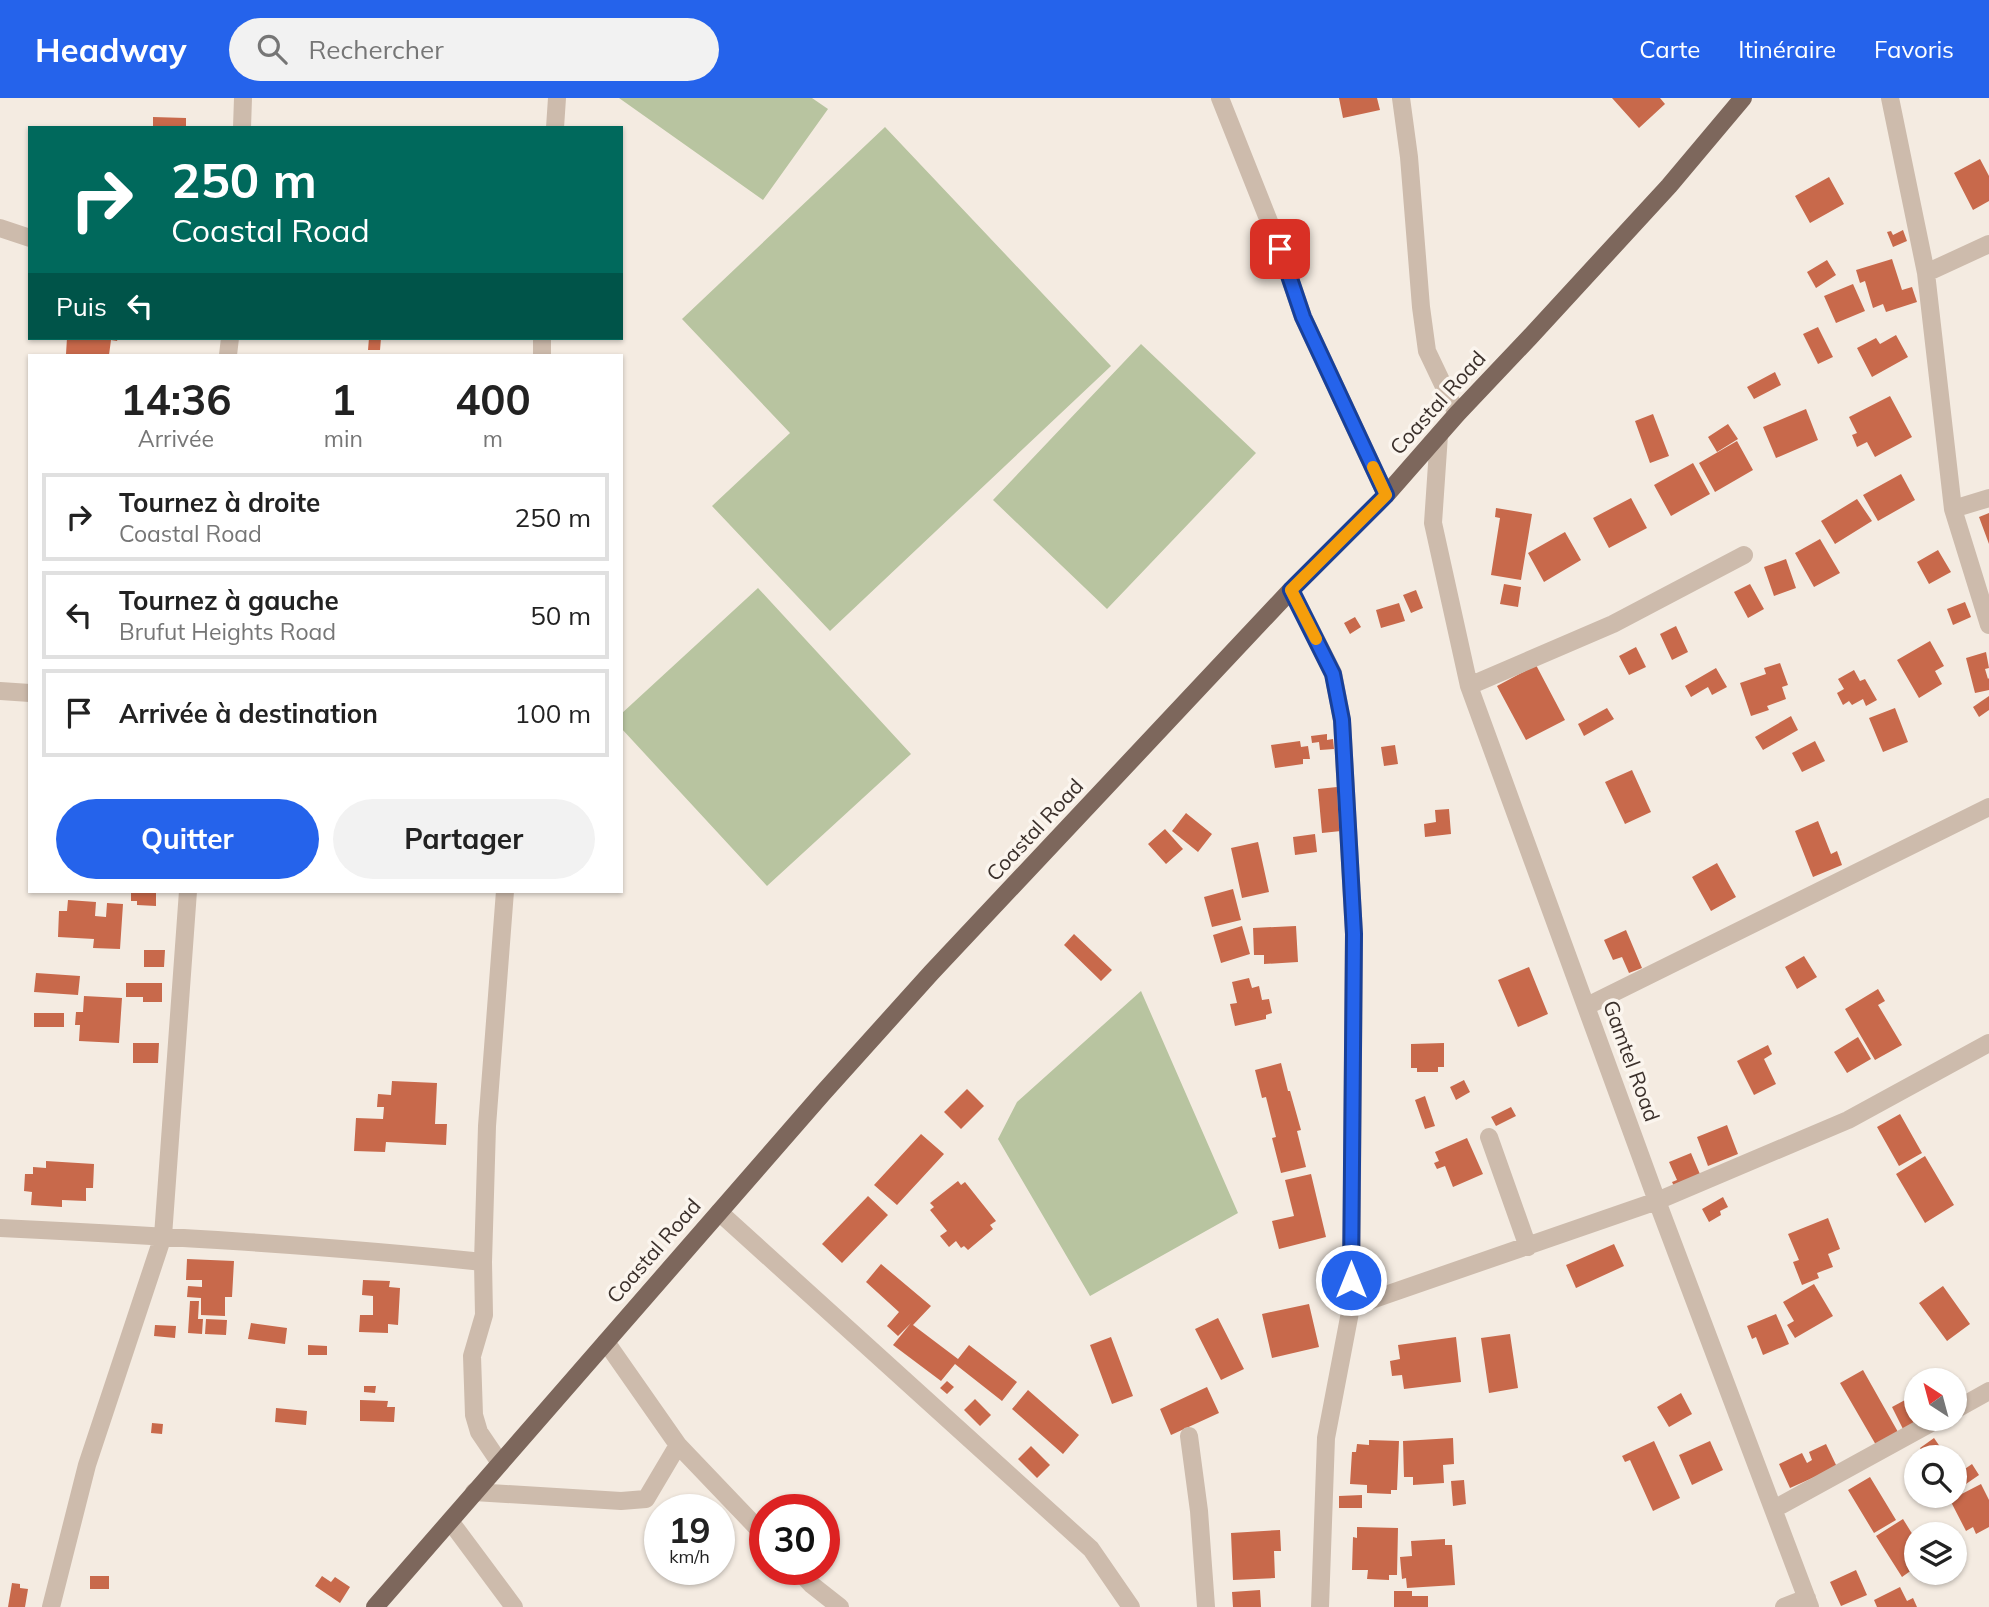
<!DOCTYPE html>
<html lang="fr">
<meta charset="utf-8">
<style>
body{margin:0;font-family:Mulish,sans-serif;background:#f2f2f2;color:#222;height:100vh;display:flex;flex-direction:column;font-size:26px;white-space:nowrap}
*{box-sizing:border-box;margin:0}
p{font-size:23px;color:#767676}
.icon{flex:none;width:38px;height:38px;fill:none;stroke:currentColor;stroke-width:2;stroke-linecap:round;stroke-linejoin:round}
.map{position:relative;flex:1;overflow:hidden}
.panel{position:absolute;left:28px;top:256px;width:595px;height:539px;display:flex;flex-direction:column;background:#fff;border-radius:0px;box-shadow:0 2px 5px #0004}
.panel>*{flex:none}
.top-card{position:absolute;left:28px;top:28px;width:595px;height:214px;border-radius:0px;box-shadow:0 2px 5px #0004;background:#00695c;color:#fff;overflow:hidden}
.needle{width:46px;rotate:324deg}
.fabs{position:absolute;left:1904px;top:1270px;display:grid;gap:14px}
.fabs a{display:grid;place-items:center;width:63px;height:63px;border-radius:50%;background:#fff;box-shadow:0 2px 5px #0004;font-size:35px}
.speed{position:absolute;left:644px;top:1396px;display:flex;gap:14px;font-size:35px;font-weight:700;text-align:center}
.speed>*{display:grid;place-content:center;width:91px;height:91px;border-radius:50%;background:#fff;box-shadow:0 2px 5px #0004;line-height:1}
.speed small{font-size:18px;font-weight:400}
.speed .limit{border:10px solid #d22;background:#fff;color:#111}
.pin{position:absolute;display:grid;place-items:center;width:60px;height:60px;color:#fff;margin:-30px;border-radius:14px;box-shadow:0 4px 10px #0006}
.me{position:absolute;width:77px;margin:-38px;rotate:0deg;stroke-linejoin:round;filter:drop-shadow(0 0 5px #0008)}
.turn{display:flex;align-items:center;gap:24px;height:147px;padding:0 28px;font-size:32px}
.turn .icon{width:91px;height:91px;stroke-width:2.5}
.turn b{display:block;font-size:49px;line-height:60px}
.then{display:flex;align-items:center;height:66px;padding:0 28px;background:#0003;gap:14px;font-size:26px}
.eta{display:flex;justify-content:space-evenly;align-items:center;height:119px;text-align:center}
.eta b{font-size:42px;font-weight:700;line-height:49px}
.primary-button{display:flex;gap:14px;margin-top:auto;padding:14px 28px}
.primary-button a{flex:1;height:80px;border-radius:42px;background:#2563eb;color:#fff;font-size:28px;font-weight:700;line-height:80px;text-align:center}
.primary-button a+a{background:#f2f2f2;color:#222}
ul{padding:0;list-style:none}
li{display:flex;align-items:center;gap:21px;height:88px;margin:0 14px 10px;padding:0 14px;border:4px solid #e0e0e0;border-radius:0px}
li div{flex:1}
li b{display:block;font-size:26px}
li em{font-style:normal}
header{display:flex;align-items:center;gap:42px;box-sizing:border-box;height:98px;padding:0 35px;background:#2563eb;color:#fff}
header strong{font-size:33px}
nav{display:flex;gap:38px;margin-inline-start:auto;font-size:24px}
.search{width:490px;height:63px;background:#f2f2f2;display:flex;align-items:center;gap:18px;box-sizing:border-box;padding:0 24px;border-radius:38px;color:#767676;font-size:26px}
.map>svg:first-child{display:block}
.green{fill:#b8c4a0}
.building{fill:#c8694b}
.lines{fill:none;stroke-linecap:round;stroke-linejoin:round}
.minor{stroke:#cdbbac;stroke-width:18}
.major{stroke:#7d675c;stroke-width:18}
.route-casing{stroke:#184099;stroke-width:18}
.route{stroke:#2563eb;stroke-width:12}
.slow{stroke:#f59e0b;stroke-width:12}
.labels{text-anchor:middle;stroke-width:7;stroke-linejoin:round;paint-order:stroke}
.street-label{font-size:21px;fill:#3b302b;stroke:#fbf5ee}
</style>
<header>
<strong>Headway</strong>
<div class="search"><svg class="icon" aria-label="search" viewBox="0 0 24 24"><circle cx="10" cy="10" r="6"/><path d="M15 15l6 6"/></svg>Rechercher</div>
<nav><a>Carte</a><a>Itinéraire</a><a>Favoris</a></nav>
</header>
<div class="map">
<svg width="1989" height="1509" viewBox="0 0 1989 1509">
<rect width="100%" height="100%" fill="#f4ebe1"/>
<path class="green" d="M619 0H812L828 11 763 102Z
M885 29 1111 268 830 533 712 408 790 335 682 221Z
M1141 246 1256 355 1107 511 993 402Z
M758 490 911 656 767 788 621 630V616Z
M1141 893 1238 1115 1090 1198 998 1041 1017 1004Z"/>
<path class="building" d="M1339 0H1377L1380 12 1343 20Z
M1612 0H1660L1665 6 1639 30Z
M153 19 186 20V30H153Z
M1980 61 1989 78V103L1973 112 1954 75Z
M1829 79 1844 106 1810 125 1795 98Z
M1903 132 1907 143 1893 149 1887 134 1891 133 1893 137Z
M1892 161 1902 192 1912 189 1917 204 1886 214 1883 206 1873 210 1865 183 1860 185 1856 172Z
M1827 162 1836 177 1816 190 1807 174Z
M1853 186 1865 213 1836 225 1824 198Z
M1818 229 1833 259 1818 266 1803 236Z
M1896 237 1908 259 1872 279 1857 250 1876 240 1880 246Z
M67 240H118L117 243 111 242 109 257 66 256Z
M369 240H381L380 252H368Z
M1775 274 1781 287 1754 301 1747 289Z
M1890 298 1912 339 1875 359 1867 344 1857 349 1852 337 1857 335 1849 319Z
M1806 311 1818 342 1776 360 1763 329Z
M1653 316 1669 358 1650 365 1635 323Z
M1728 326 1738 341 1717 354 1708 339Z
M1737 343 1753 372 1715 394 1699 365Z
M1693 365 1710 396 1671 418 1654 387Z
M1901 376 1915 402 1878 423 1863 397Z
M1631 400 1647 430 1609 450 1593 420Z
M1857 401 1872 423 1835 446 1821 423Z
M1496 410 1532 416 1521 482 1491 477 1500 420 1495 419Z
M1989 415V446L1979 419Z
M1565 434 1581 462 1544 484 1528 455Z
M1820 441 1840 475 1814 489 1795 455Z
M1938 452 1951 474 1929 486 1917 464Z
M1786 461 1796 490 1774 498 1764 469Z
M1504 486 1521 489 1518 509 1500 506Z
M1750 486 1764 511 1748 520 1734 494Z
M1416 492 1423 510 1411 515 1403 497Z
M1965 504 1971 519 1953 527 1947 511Z
M1399 505 1405 523 1381 530 1376 512Z
M1355 519 1361 529 1350 536 1344 525Z
M1676 528 1688 554 1672 562 1660 536Z
M1930 543 1944 568 1935 573 1942 586 1919 600 1897 562Z
M1636 549 1646 569 1629 577 1619 558Z
M1986 554 1989 570 1985 571 1988 581 1989 580V592L1975 595 1966 560Z
M1780 565 1788 587 1782 589 1786 601 1767 608 1769 612 1751 618 1740 585 1766 576 1764 570Z
M1536 567 1565 622 1526 642 1497 588Z
M1716 570 1727 589 1712 597 1708 589 1691 599 1685 588Z
M1854 572 1860 583 1865 581 1877 602 1866 608 1863 601 1852 607 1849 603 1843 607 1837 595 1844 591 1838 581Z
M1989 598V612L1979 619 1973 609Z
M1607 610 1614 621 1584 638 1578 626Z
M1895 610 1908 644 1883 654 1869 620Z
M1791 618 1798 632 1763 652 1755 639Z
M1327 636V642L1333 641 1334 651 1320 652 1319 644 1312 645 1311 638Z
M1300 643 1301 649 1308 648 1310 661H1303V666L1275 670 1271 647Z
M1815 643 1825 663 1802 674 1792 655Z
M1395 647 1398 666 1384 668 1381 649Z
M1632 672 1651 714 1625 726 1605 684Z
M1337 689 1341 733 1322 735 1318 691Z
M1449 711 1451 736 1425 739 1424 726 1436 724 1435 712Z
M1186 715 1212 736 1198 754 1172 733Z
M1818 723 1831 756 1837 753 1842 767 1813 779 1795 733Z
M1165 731 1183 751 1166 766 1148 746Z
M1315 736 1317 754 1295 757 1293 739Z
M1258 744 1269 794 1242 800 1231 750Z
M1717 765 1736 799 1711 813 1692 779Z
M1233 791 1241 822 1212 829 1204 799Z
M131 795H156V808L137 807V803H131Z
M68 802 96 804 95 818 106 819 107 805 123 806 120 851 93 850 94 841 58 839 59 813H67Z
M1242 828 1250 856 1221 865 1213 837Z
M1296 828 1298 864 1264 866V857H1254L1253 830Z
M1626 832 1642 870 1629 875 1622 859 1613 862 1604 842Z
M1074 836 1112 872 1101 883 1064 847Z
M144 852H165L164 869H144Z
M1804 858 1817 879 1797 891 1785 869Z
M1529 869 1548 916 1518 929 1498 882Z
M36 875 80 878 78 897 34 894Z
M1249 880 1252 890 1259 888 1262 902 1269 901 1272 915 1266 917V921L1235 928 1230 906 1237 905 1232 884Z
M126 885H162V904H143V899H126Z
M1878 891 1885 903 1878 907 1902 947 1875 962 1845 911Z
M84 898 122 900 119 945 79 943 80 927H75L76 914H83Z
M34 915H64V929H34Z
M1858 939 1871 961 1847 975 1834 954Z
M133 945H159L158 965H133Z
M1444 945V969H1438V974H1417V970H1411V946Z
M1768 947 1772 956 1764 961 1776 986 1754 997 1737 963Z
M1281 965 1288 993H1290L1301 1032 1297 1033 1306 1069 1281 1075 1272 1040 1276 1039 1266 999 1262 1000 1255 972Z
M1464 982 1470 994 1456 1002 1450 989Z
M392 983 437 985 435 1026H447L446 1047 386 1044 385 1054 354 1053 356 1020 383 1021 384 1009H377L378 996 391 997Z
M967 991 984 1008 961 1031 944 1014Z
M1425 998 1435 1028 1425 1031 1415 1002Z
M1511 1009 1516 1018 1496 1028 1491 1019Z
M1900 1016 1922 1055 1899 1068 1877 1029Z
M1727 1027 1738 1056 1708 1068 1697 1039Z
M921 1036 944 1056 897 1107 874 1087Z
M1467 1040 1483 1076 1453 1089 1445 1068 1437 1071 1434 1065 1439 1063 1435 1054Z
M1691 1055 1702 1081 1676 1092 1672 1084 1677 1082 1669 1064Z
M1925 1058 1954 1107 1925 1125 1896 1076Z
M46 1063 94 1066 93 1090H86V1103L62 1102V1109L31 1107 32 1094 24 1093 25 1076H33V1069L46 1070Z
M1311 1076 1326 1139 1279 1151 1272 1123 1294 1118 1285 1082Z
M958 1083 961 1087 965 1084 996 1123 990 1127 993 1131 968 1152 964 1148 961 1150 956 1143 949 1149 940 1138 947 1133 930 1112 934 1109 930 1105Z
M868 1098 888 1117 842 1165 822 1146Z
M1723 1099 1728 1109 1720 1113 1721 1117 1709 1124 1702 1111Z
M1828 1120 1840 1151 1828 1156 1833 1169 1817 1175 1819 1180 1802 1187 1793 1164 1799 1162 1788 1136Z
M1614 1146 1624 1168 1576 1190 1566 1167Z
M187 1161 234 1163 232 1199H225V1218L201 1217V1200L187 1199 188 1188 202 1189V1182H186Z
M881 1166 931 1208 913 1227 958 1261 969 1247 1017 1284 1002 1303 955 1266 941 1283 893 1247 911 1225 898 1238 887 1228 899 1214 866 1184Z
M363 1182 390 1183 389 1189 400 1190 398 1227 388 1226V1235L359 1234 360 1217H373V1198L362 1197Z
M1814 1186 1833 1218 1795 1240 1787 1227 1794 1223 1783 1204Z
M1943 1188 1970 1226 1947 1243 1919 1205Z
M190 1203H199L198 1221H203L202 1236 188 1235Z
M1309 1206 1319 1249 1272 1260 1262 1216Z
M1776 1216 1789 1246 1763 1257 1756 1239 1752 1241 1747 1228Z
M1218 1220 1244 1271 1221 1282 1195 1231Z
M206 1221 227 1222 226 1237 205 1236Z
M251 1225 287 1230 285 1246 248 1241Z
M155 1227 176 1228 175 1240 154 1238Z
M1510 1236 1518 1290 1489 1295 1481 1240Z
M1111 1239 1133 1298 1112 1306 1090 1247Z
M1456 1239 1461 1284 1404 1291 1402 1277 1392 1278 1390 1263 1400 1261 1398 1247Z
M308 1247 327 1248V1257H308Z
M1863 1272 1898 1334 1876 1347 1840 1285Z
M947 1283 954 1289 947 1296 940 1290Z
M364 1288H376L375 1295 364 1294Z
M1207 1289 1219 1315 1171 1337 1160 1311Z
M1028 1292 1079 1337 1063 1356 1012 1311Z
M1681 1295 1692 1316 1669 1329 1657 1309Z
M975 1301 991 1317 980 1328 964 1312Z
M360 1302 388 1303 387 1309H395L394 1324 360 1323Z
M1905 1302 1917 1324 1903 1331 1892 1309Z
M276 1310 307 1313 306 1327 275 1324Z
M152 1325 163 1326 162 1336 151 1335Z
M1453 1340 1454 1366 1443 1367 1444 1385 1413 1387V1379H1404L1403 1343Z
M1934 1340 1945 1356 1938 1360H1926L1920 1350Z
M1369 1342 1399 1343 1397 1392H1391V1396L1367 1395V1387L1350 1386 1352 1354H1356L1357 1346 1369 1347Z
M1654 1343 1680 1400 1653 1413 1630 1362 1625 1364 1622 1358Z
M1710 1343 1723 1372 1692 1387 1679 1357Z
M1826 1346 1837 1369 1790 1390 1779 1366 1802 1355 1807 1365 1812 1362 1809 1354Z
M1031 1348 1050 1367 1037 1380 1018 1361Z
M1972 1366 1979 1377 1966 1386 1959 1375Z
M1870 1379 1896 1422 1874 1435 1848 1392Z
M1464 1382 1466 1406 1453 1408 1451 1383Z
M1981 1386 1989 1402V1429L1976 1436 1973 1429 1966 1433 1950 1402Z
M1362 1397V1410H1339V1398Z
M1903 1421 1916 1442 1915 1453 1916 1469 1902 1479 1876 1438Z
M1357 1429 1398 1430 1397 1477H1389V1482L1367 1481 1368 1472H1352L1353 1439 1357 1440Z
M1280 1432 1281 1453H1274L1275 1480 1233 1482 1231 1435Z
M1445 1441V1447H1452L1455 1487 1407 1490 1406 1480 1402 1481 1400 1459 1412 1458 1411 1443Z
M1856 1472 1867 1497 1841 1508 1830 1484Z
M90 1478H109V1491H90Z
M322 1478 331 1484 335 1479 350 1489 340 1505 315 1488Z
M12 1485 20 1486V1490L28 1491 25 1509H8Z
M1900 1489 1907 1503 1913 1500 1917 1509H1877L1874 1502Z
M1260 1492 1261 1509H1233L1232 1494Z
M1394 1493H1412V1498H1428V1509H1394Z"/>
<g class="lines">
<path class="minor" d="M1220 0 1280 151 1303 219 1386 397
M1401 0 1409 59 1421 209 1427 253 1457 316
M1890 0 1926 175 1953 411 1989 527
M242 30 243 0
M555 30 557 0
M0 130 30 140
M1926 175 1989 146
M228 257 230 240
M542 257V240
M1439 337 1433 425 1469 588 1657 1103 1810 1509
M1953 411 1989 400
M1291 492 1333 575 1342 622 1354 836 1351 1209 1326 1340 1320 1509
M1469 588 1613 526 1744 457
M0 593 30 595
M1587 908 1989 709
M1489 1039 1528 1149
M719 1114 1091 1451 1131 1509
M0 1130C161 1138 323 1147 483 1164L484 1217 472 1258 474 1317 479 1334 500 1365
M483 1164 487 1028 505 793
M1351 1209 1657 1103 1848 1022 1989 945
M606 1244 678 1347 765 1438
M1955 1312 1989 1293
M1189 1338 1199 1413 1206 1509
M474 1394 621 1403 646 1401 678 1347
M1774 1411 1938 1321
M450 1423 514 1509
M798 1472 812 1487 840 1509
M51 1509 87 1367 163 1138 188 793
M1784 1509 1807 1500"/>
<path class="major" d="M375 1509 823 995 931 875 1291 492 1386 397 1457 316 1530 239 1669 88 1743 0"/>
</g>
<g class="lines">
<g class="route-casing">
<path id="route" d="M1280 151 1303 219 1386 397 1291 492 1333 576 1342 622 1354 836 1351 1182"/>
</g>
<use href="#route" class="route"/>
<path class="slow" d="M1316 541 1291 492 1386 397 1373 369"/>
</g>
<g class="labels">
<g class="street-label">
<text transform="translate(1438 305) rotate(-48)" y="7">Coastal Road</text>
<text transform="translate(1035 732) rotate(-47)" y="7">Coastal Road</text>
<text transform="translate(1631 963) rotate(70)" y="7">Gamtel Road</text>
<text transform="translate(654 1153) rotate(-49)" y="7">Coastal Road</text>
</g>
</g>
</svg>
<div class="fabs">
<a><svg class="needle" viewBox="-14 -14 28 28"><path d="M0-13l5 13h-10z" fill="#e53935"/><path d="M0 13l5-13h-10z" fill="#767676"/></svg></a>
<a><svg class="icon" aria-label="search" viewBox="0 0 24 24"><circle cx="10" cy="10" r="6"/><path d="M15 15l6 6"/></svg></a>
<a><svg class="icon" aria-label="layers" viewBox="0 0 24 24"><path d="M12 4l9 5-9 5-9-5zM3 14l9 5 9-5"/></svg></a>
</div>
<div class="speed"><div>19<small>km/h</small></div><div class="limit">30</div></div>
<div class="pin" style="left:1280px;top:151px;background:#d93025"><svg class="icon" aria-label="arrive" viewBox="0 0 24 24"><path d="M6 21V4h12l-3 4 3 4H6"/></svg></div>
<svg class="me" style="left:1351px;top:1182px" viewBox="-20 -20 40 40"><circle r="17" fill="#2563eb" stroke="#fff" stroke-width="3"/><path d="M0-11L8 9 0 5-8 9z" fill="#fff"/></svg>
<div class="top-card">
<div class="turn"><svg class="icon" aria-label="right" viewBox="0 0 24 24"><path d="M7 20v-9h11M14 6l5 5-5 5"/></svg><div><b>250 m</b>Coastal Road</div></div>
<div class="then">Puis<svg class="icon" aria-label="left" viewBox="0 0 24 24"><path d="M17 20v-9H6M10 6l-5 5 5 5"/></svg></div>
</div>
<section class="panel">
<div class="eta">
<div><b>14:36</b><p>Arrivée</p></div>
<div><b>1</b><p>min</p></div>
<div><b>400</b><p>m</p></div>
</div>
<ul>
<li><svg class="icon" aria-label="right" viewBox="0 0 24 24"><path d="M7 20v-9h11M14 6l5 5-5 5"/></svg><div><b>Tournez à droite</b><p>Coastal Road</p></div><em>250 m</em></li>
<li><svg class="icon" aria-label="left" viewBox="0 0 24 24"><path d="M17 20v-9H6M10 6l-5 5 5 5"/></svg><div><b>Tournez à gauche</b><p>Brufut Heights Road</p></div><em>50 m</em></li>
<li><svg class="icon" aria-label="arrive" viewBox="0 0 24 24"><path d="M6 21V4h12l-3 4 3 4H6"/></svg><div><b>Arrivée à destination</b></div><em>100 m</em></li>
</ul>
<div class="primary-button"><a>Quitter</a><a>Partager</a></div>
</section>
</div>
